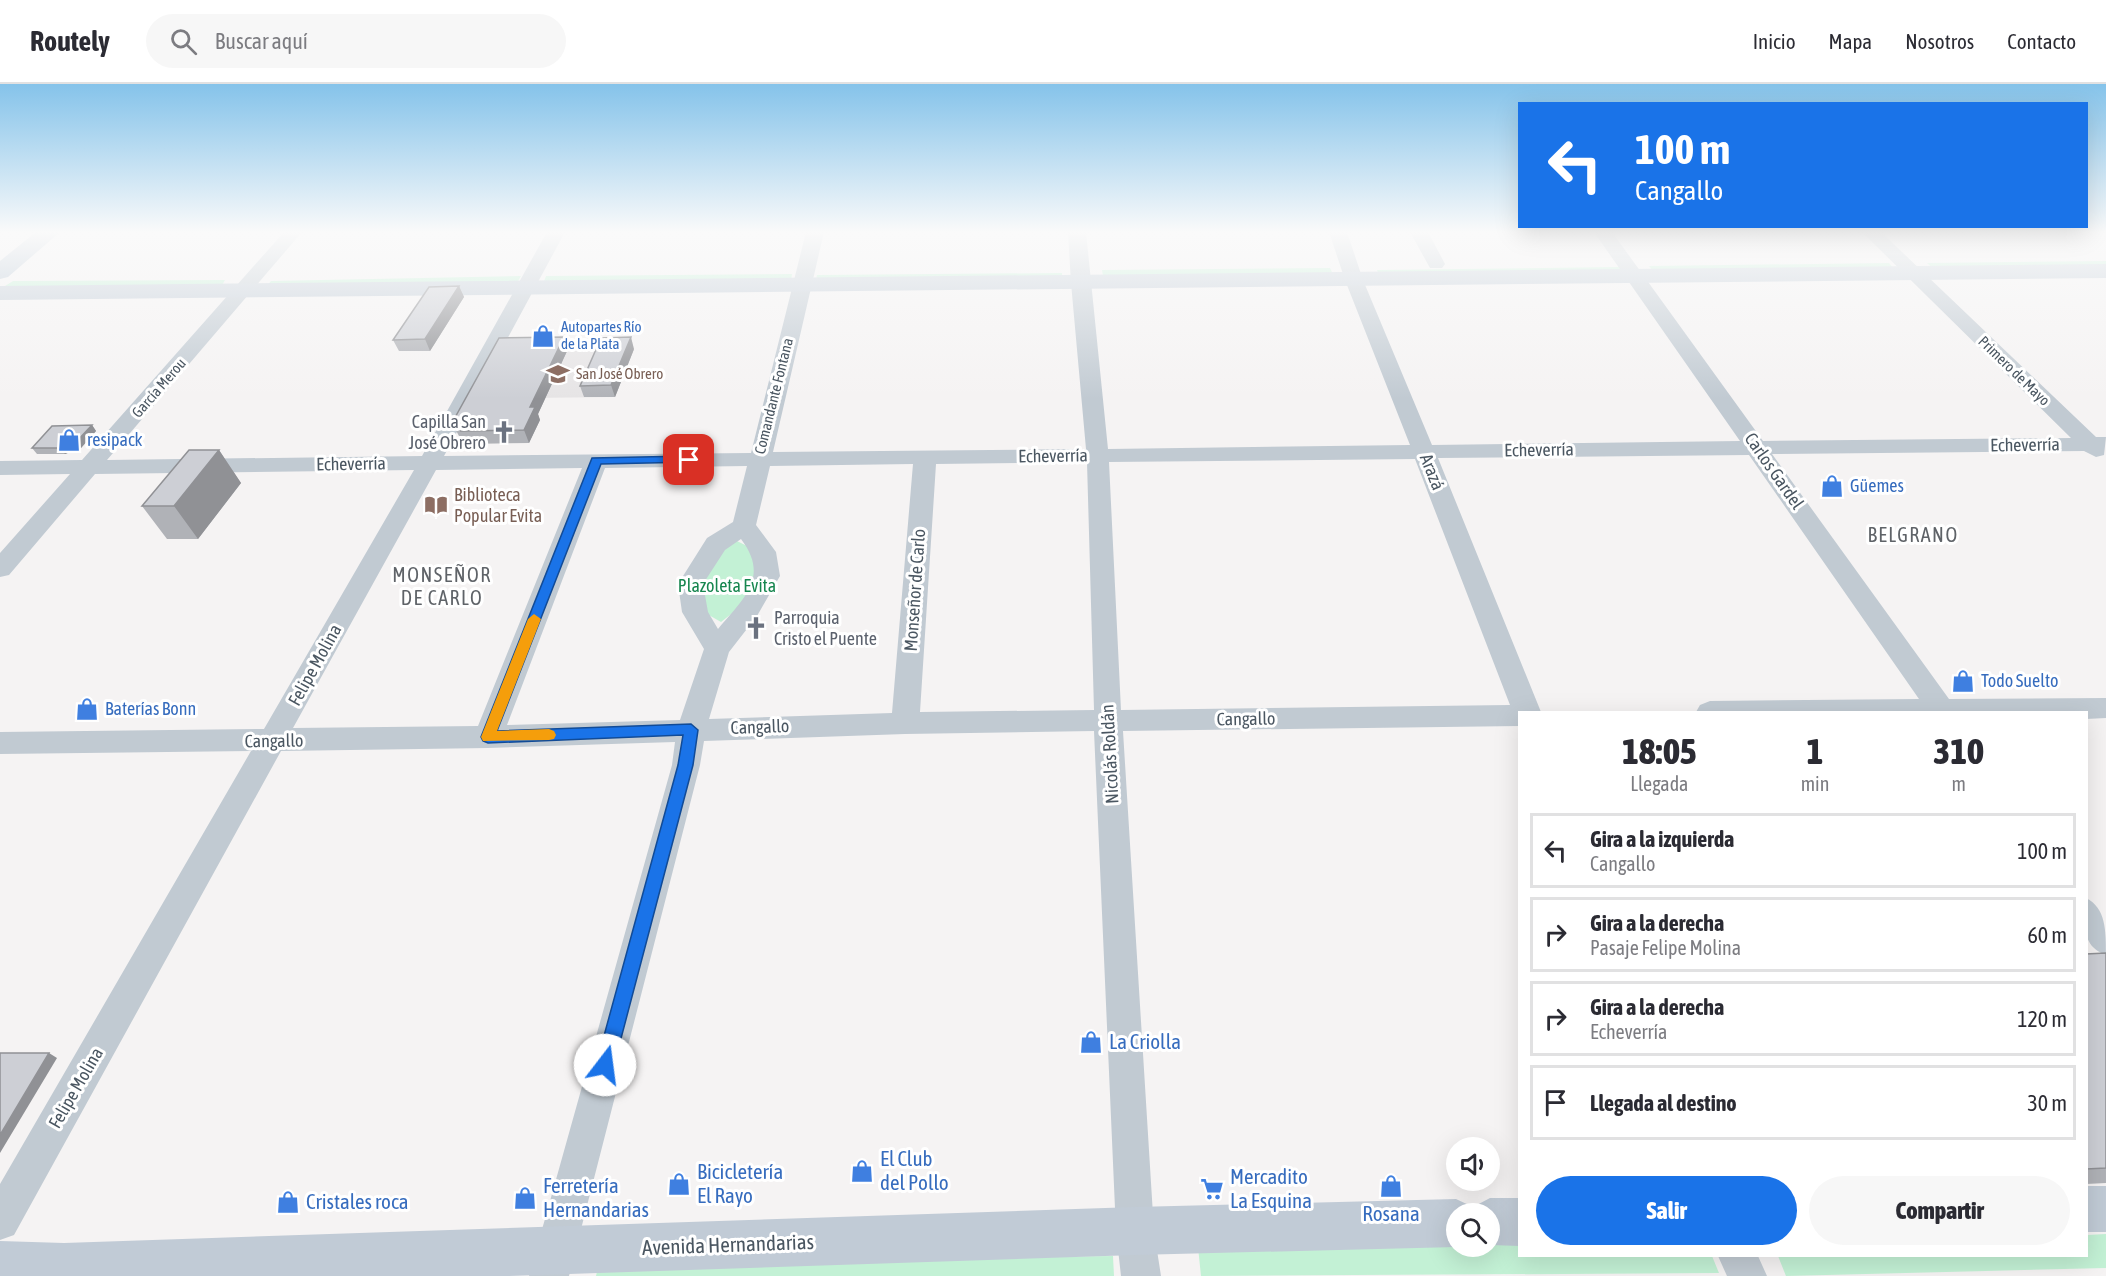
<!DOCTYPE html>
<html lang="es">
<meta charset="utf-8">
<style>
body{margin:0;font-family:"Asap Condensed",sans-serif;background:#f7f7f7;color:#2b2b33;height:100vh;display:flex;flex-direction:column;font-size:22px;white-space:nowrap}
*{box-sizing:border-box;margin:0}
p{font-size:20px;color:#7c7c81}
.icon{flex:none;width:33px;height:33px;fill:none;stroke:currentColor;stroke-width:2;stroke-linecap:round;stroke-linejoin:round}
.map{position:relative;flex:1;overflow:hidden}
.panel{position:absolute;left:1518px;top:627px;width:570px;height:546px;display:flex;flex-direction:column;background:#fff;border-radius:0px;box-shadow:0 6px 24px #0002}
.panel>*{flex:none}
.hud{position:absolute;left:1518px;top:18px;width:570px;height:126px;border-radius:0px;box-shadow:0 6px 24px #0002;background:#1a73e8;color:#fff;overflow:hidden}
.fabs{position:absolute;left:1446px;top:1053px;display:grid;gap:12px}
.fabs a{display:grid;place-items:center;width:54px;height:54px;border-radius:50%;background:#fff;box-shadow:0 6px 24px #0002;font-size:30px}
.pin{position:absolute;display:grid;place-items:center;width:51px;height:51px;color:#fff;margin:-26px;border-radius:12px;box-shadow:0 3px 9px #0006}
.me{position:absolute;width:66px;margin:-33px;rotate:15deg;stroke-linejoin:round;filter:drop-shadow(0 0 4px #0008)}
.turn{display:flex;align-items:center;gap:21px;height:126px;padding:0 18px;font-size:27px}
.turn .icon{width:78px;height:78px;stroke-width:2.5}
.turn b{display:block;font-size:42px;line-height:51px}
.eta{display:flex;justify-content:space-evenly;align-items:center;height:102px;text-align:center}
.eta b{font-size:36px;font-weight:800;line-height:42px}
.cta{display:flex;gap:12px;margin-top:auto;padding:12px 18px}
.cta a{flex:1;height:69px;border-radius:36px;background:#1a73e8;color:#fff;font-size:24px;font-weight:800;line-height:69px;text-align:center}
.cta a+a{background:#f7f7f7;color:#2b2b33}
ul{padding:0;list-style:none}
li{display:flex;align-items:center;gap:18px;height:75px;margin:0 12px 9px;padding:0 6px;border:3px solid #e1e1e2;border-radius:0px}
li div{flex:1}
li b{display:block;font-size:22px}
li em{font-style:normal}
header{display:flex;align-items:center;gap:36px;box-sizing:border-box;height:84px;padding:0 30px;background:#fff;border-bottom:2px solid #e1e1e2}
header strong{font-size:28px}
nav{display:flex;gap:33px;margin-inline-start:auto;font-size:21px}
.search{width:420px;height:54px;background:#f7f7f7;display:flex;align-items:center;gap:15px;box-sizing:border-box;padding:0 21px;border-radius:33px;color:#7c7c81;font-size:22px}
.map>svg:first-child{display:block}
.education{fill:#e6e4e5}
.green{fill:#c3f1d5}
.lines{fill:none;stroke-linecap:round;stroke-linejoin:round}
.street{fill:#c1cad2;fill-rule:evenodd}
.secondary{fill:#c1cbd6;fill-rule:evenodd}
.primary{fill:#b3c2d1;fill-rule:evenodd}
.wall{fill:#b0b2b7}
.shaded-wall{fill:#909195}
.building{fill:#cdcfd5;stroke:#909195;stroke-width:1.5}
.route{fill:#1a73e8;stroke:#114b97;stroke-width:1.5}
.slow{fill:#f59e0b}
.labels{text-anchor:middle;stroke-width:6;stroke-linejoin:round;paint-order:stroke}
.far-shop-label{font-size:15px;fill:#366cbe;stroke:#fff;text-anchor:start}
.far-street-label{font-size:15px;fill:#4a5661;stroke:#fff}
.far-education-label{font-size:15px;fill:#785e54;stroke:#fff;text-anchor:start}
.worship-label{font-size:18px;fill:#5b616d;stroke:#fff;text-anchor:end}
.shop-label{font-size:18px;fill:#366cbe;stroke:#fff;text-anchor:start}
.street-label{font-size:18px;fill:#4a5661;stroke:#fff}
.education-label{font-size:18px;fill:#785e54;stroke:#fff;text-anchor:start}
.park-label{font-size:18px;fill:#17864f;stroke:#fff}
.neighbourhood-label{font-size:20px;letter-spacing:1.5px;fill:#5f6368;stroke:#fff}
.near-shop-label{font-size:21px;fill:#366cbe;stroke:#fff;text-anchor:start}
.near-street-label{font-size:21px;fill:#4a5661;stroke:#fff}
</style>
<header>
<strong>Routely</strong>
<div class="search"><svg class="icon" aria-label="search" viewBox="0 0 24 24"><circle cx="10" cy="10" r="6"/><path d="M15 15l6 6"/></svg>Buscar aquí</div>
<nav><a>Inicio</a><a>Mapa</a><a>Nosotros</a><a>Contacto</a></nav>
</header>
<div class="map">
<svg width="2106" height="1192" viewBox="0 0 2106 1192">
<rect width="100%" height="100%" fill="#f5f3f3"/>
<path class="education" d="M634 265 615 313 528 314 504 266Z"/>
<path class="green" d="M2106 177V183L1934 185 1927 179Z
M1889 179 1894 185 1653 187 1649 182Z
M1619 183 1622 188 1379 191 1377 186Z
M1330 184 1333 190 1103 192 1102 186Z
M1062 189V194L816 196 817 191Z
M792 190 791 197 543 200 546 192Z
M521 192 517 199 266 203 271 197Z
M225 196 221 203 5 202 13 197Z
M735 456 749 463 759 486 745 519 721 538 707 530 701 500 720 467Z
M2106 1150V1184L1786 1192 1778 1172H2086L2087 1151Z
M1519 1158 1520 1172H1712L1719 1189 1201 1192 1198 1163 1456 1159V1162H1490V1159Z
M1113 1172 1114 1192H596L599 1179Z"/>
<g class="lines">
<path class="street" d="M284 148H302L107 376 422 372 547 148H565L444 372 751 369 806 148H824L773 368 1086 365 1071 199 1068 148H1086L1108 365 1410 361 1345 196 1329 148H1347L1363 196 1432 361 1740 357 1594 148H1612L1763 357 2071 354 1862 148H1881L2096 353H2106L2104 371 2096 373 2084 367 1772 370 1949 615 2106 614V634L2086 635V628H1696L1700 621 1710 617 1919 615 1749 371 1438 374 1541 628H1520V642L1123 647 1154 1147 1161 1192H1121L1116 1147 1094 647 905 650 704 657 700 681 569 1192H529L672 681 675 658 488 664 281 667 14 1151 0 1156V1100L251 667 0 670V648L264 645 414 386 95 390 9 491 0 493V469L70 390 0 391V377L82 376ZM1415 375 1510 621 1121 626 1109 378ZM1087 378 1094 626 920 628 936 380ZM913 380 892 629 709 635 729 568 757 532 780 492 776 468 756 441 770 382ZM747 382 733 438 707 454 678 500 682 528 704 565 680 636 507 641 605 384ZM582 384 478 642 293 644 436 386ZM741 455C770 493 744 514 718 545L708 528 703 500 725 466Z
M1410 148H1428L1445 180 1442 184H1430Z
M2086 814C2106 824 2106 847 2106 871 2079 861 2086 838 2086 814Z
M1718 1172H1758L1767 1192H1727Z"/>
<path class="secondary" d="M2106 180V194L0 216V202Z
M2086 1102H2106V1148H2086Z
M1490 1114H1520V1162L1490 1161V1130H1456V1163L1135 1171 509 1192H0V1157L64 1159 1135 1123 1456 1115 1473 1123Z"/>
<path class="primary" d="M36 148H60L8 193 0 195V177Z"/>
</g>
<path class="wall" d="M459 202 464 213 430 267H399L393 256Z
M564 253 568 265 538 330 540 336 529 359 467 360 463 352H459L452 339Z
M634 265 615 313H584L580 302Z
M92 341 96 347 81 364 65 370H37L32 364Z
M219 366 241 399 198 455H167L142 422Z
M2106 869V1099L2086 1100V870Z"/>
<path class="shaded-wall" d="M459 202 464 213 430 267 425 255Z
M564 253 568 265 538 330 540 336 529 359 524 346 530 323Z
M631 253 634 265 615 313 611 301Z
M92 341 96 347 81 364 65 370 60 364Z
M219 366 241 399 198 455 174 422Z
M49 969 57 974 0 1069V1051Z"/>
<path class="building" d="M459 202 425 255 393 256 429 203Z
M564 253 530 323H535L524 346 461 347 465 339H452L499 254Z
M631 253 611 301 580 302 601 254Z
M92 341 76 358 60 364H32L52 342Z
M189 366H219L174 422H142Z
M2106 869V1084L2086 1085V870Z
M0 969H49L0 1051Z"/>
<linearGradient id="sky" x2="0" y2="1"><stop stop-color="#85c3ea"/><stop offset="0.47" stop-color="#fafafa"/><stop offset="1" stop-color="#fafafa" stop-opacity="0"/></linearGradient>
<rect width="2106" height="315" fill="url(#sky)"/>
<path class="route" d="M689 372 693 373V378L601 380 497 647 691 640 698 646 693 681 614 981 612 988 605 990 599 988 596 981 678 681 683 651 488 659 483 657 481 653 592 374Z"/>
<path class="slow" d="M534 530 541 535 497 647 549 645 554 647 556 651 554 655 549 656 483 657 481 653 528 535Z"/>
<defs>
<g id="shop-bare" transform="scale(1.8)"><path d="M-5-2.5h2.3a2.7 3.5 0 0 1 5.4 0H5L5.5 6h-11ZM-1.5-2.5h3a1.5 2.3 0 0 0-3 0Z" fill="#3f7fe0" stroke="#fff" stroke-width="2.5" paint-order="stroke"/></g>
<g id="school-bare" transform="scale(1.8)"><path d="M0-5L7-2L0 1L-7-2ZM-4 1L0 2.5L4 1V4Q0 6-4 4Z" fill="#8d6e63" stroke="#fff" stroke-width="2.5" paint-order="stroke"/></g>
<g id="church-bare" transform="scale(1.8)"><path d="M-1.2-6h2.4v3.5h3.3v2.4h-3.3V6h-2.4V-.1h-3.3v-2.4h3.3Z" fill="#6b7280" stroke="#fff" stroke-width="2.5" paint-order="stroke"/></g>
<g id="library-bare" transform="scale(1.8)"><path d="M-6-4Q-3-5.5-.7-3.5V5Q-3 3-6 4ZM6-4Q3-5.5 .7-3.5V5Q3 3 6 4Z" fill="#8d6e63" stroke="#fff" stroke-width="2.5" paint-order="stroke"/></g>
<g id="supermarket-bare" transform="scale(1.8)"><path d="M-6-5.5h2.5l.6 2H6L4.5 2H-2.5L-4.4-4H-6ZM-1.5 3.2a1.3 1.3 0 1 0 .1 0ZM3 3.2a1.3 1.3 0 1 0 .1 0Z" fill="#3f7fe0" stroke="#fff" stroke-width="2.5" paint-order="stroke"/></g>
</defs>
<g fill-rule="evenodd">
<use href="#shop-bare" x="543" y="252"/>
<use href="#school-bare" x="558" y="290"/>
<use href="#church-bare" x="504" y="348"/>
<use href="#shop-bare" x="69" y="356"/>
<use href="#shop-bare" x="1832" y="402"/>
<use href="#library-bare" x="436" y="421"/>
<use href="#church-bare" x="756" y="544"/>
<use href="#shop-bare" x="1963" y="597"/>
<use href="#shop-bare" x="87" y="625"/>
<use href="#shop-bare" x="1091" y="958"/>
<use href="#shop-bare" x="862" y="1087"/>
<use href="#shop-bare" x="679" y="1100"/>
<use href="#shop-bare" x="1391" y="1102"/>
<use href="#supermarket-bare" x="1212" y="1105"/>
<use href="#shop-bare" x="525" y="1114"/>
<use href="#shop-bare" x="288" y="1118"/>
</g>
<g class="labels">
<g class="far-shop-label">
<text x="561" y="248">Autopartes Río<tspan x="561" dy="17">de la Plata</tspan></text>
</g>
<g class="far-street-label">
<text transform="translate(2014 287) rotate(44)" y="5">Primero de Mayo</text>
<text transform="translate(159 304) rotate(-49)" y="5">García Merou</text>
<text transform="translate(774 312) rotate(-76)" y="5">Comandante Fontana</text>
</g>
<g class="far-education-label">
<text x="576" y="295">San José Obrero</text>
</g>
<g class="worship-label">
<text x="486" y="344">Capilla San<tspan x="486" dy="21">José Obrero</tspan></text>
<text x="774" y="540" text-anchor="start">Parroquia<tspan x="774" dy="21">Cristo el Puente</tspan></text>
</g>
<g class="shop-label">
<text x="87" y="362">resipack</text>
<text x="1850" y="408">Güemes</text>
<text x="1981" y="603">Todo Suelto</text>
<text x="105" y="631">Baterías Bonn</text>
</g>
<g class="street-label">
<text transform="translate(2025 361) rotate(-1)" y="6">Echeverría</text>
<text transform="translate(1539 366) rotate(-1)" y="6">Echeverría</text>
<text transform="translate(1053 372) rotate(-1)" y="6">Echeverría</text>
<text transform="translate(351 380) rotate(-1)" y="6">Echeverría</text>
<text transform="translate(1774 387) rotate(55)" y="6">Carlos Gardel</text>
<text transform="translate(1432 388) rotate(68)" y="6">Arazá</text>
<text transform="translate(915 506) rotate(-86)" y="6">Monseñor de Carlo</text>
<text transform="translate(315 581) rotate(-61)" y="6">Felipe Molina</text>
<text transform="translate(1246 635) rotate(-1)" y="6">Cangallo</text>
<text transform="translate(760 643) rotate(-2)" y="6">Cangallo</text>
<text transform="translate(274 657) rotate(-1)" y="6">Cangallo</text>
<text transform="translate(1110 670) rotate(-93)" y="6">Nicolás Roldán</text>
<text transform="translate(76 1004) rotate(-60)" y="6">Felipe Molina</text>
</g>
<g class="education-label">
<text x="454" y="417">Biblioteca<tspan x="454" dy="21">Popular Evita</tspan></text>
</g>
<g class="park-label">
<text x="727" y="508">Plazoleta Evita</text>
</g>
<g class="neighbourhood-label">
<text x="1913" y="458">BELGRANO</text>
<text x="442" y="498">MONSEÑOR<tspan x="442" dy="23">DE CARLO</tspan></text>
</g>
<g class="near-shop-label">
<text x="1109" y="965">La Criolla</text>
<text x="880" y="1082">El Club<tspan x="880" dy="24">del Pollo</tspan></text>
<text x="697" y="1095">Bicicletería<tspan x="697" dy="24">El Rayo</tspan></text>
<text x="1230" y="1100">Mercadito<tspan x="1230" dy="24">La Esquina</tspan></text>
<text x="543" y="1109">Ferretería<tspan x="543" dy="24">Hernandarias</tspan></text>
<text x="306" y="1125">Cristales roca</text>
<text x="1391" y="1137" text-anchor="middle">Rosana</text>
</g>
<g class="near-street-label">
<text transform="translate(728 1161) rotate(-2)" y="7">Avenida Hernandarias</text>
</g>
</g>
</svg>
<div class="fabs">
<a><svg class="icon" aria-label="sound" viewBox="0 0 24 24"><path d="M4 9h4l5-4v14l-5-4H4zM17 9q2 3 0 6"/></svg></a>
<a><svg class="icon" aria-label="search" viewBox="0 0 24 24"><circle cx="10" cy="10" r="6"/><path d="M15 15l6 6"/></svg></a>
</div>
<div class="pin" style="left:689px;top:376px;background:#d93025"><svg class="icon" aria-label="arrive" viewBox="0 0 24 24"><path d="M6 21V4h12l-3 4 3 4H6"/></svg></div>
<svg class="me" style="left:605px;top:981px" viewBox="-20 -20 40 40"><circle r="19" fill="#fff"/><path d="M0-13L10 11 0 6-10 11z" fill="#1a73e8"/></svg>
<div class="hud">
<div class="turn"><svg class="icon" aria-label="left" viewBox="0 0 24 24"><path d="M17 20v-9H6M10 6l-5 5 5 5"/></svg><div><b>100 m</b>Cangallo</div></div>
</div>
<section class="panel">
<div class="eta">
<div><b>18:05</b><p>Llegada</p></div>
<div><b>1</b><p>min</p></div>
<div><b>310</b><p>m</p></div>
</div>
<ul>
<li><svg class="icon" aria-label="left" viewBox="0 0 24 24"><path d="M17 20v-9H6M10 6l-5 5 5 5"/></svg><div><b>Gira a la izquierda</b><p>Cangallo</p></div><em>100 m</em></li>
<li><svg class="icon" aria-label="right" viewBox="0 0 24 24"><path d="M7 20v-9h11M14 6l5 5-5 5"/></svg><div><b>Gira a la derecha</b><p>Pasaje Felipe Molina</p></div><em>60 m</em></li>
<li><svg class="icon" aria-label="right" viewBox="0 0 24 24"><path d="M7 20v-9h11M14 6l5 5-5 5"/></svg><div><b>Gira a la derecha</b><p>Echeverría</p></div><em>120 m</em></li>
<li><svg class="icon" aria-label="arrive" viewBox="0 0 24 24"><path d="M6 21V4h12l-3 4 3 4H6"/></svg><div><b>Llegada al destino</b></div><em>30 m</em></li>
</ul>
<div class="cta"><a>Salir</a><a>Compartir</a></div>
</section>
</div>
